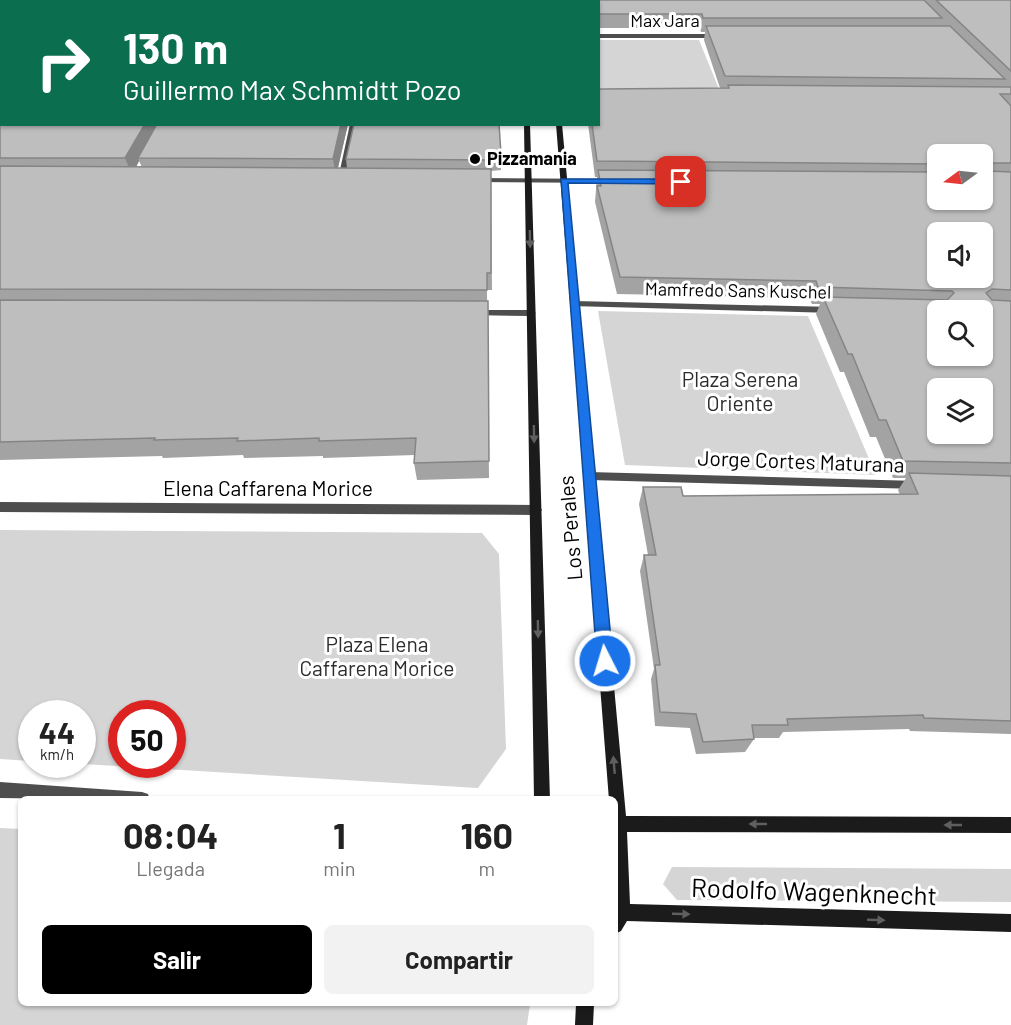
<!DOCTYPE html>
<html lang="es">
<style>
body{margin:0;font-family:Barlow,sans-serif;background:#f2f2f2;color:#222;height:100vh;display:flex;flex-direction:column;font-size:22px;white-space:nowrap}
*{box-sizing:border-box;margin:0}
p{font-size:20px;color:#767676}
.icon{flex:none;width:33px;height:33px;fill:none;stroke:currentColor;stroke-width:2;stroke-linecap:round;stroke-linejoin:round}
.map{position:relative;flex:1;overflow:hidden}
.panel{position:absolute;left:18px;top:796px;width:600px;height:210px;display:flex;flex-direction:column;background:#fff;border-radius:9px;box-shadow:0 2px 4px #0004}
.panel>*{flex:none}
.banner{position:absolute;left:0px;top:0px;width:600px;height:126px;box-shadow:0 2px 4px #0004;background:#0b6e4f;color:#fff;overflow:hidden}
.needle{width:39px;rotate:255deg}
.buttons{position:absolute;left:927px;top:144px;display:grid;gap:12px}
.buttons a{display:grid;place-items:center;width:66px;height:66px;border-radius:9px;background:#fff;box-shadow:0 2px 4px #0004;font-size:30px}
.speed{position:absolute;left:18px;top:700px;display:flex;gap:12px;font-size:30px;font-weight:700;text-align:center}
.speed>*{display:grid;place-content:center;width:78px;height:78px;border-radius:50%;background:#fff;box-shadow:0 2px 4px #0004;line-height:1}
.speed small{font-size:15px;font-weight:400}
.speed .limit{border:9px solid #d22;background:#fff;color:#111}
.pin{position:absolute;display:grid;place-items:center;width:51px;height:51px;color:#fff;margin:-26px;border-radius:12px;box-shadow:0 3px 9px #0006}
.me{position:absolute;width:66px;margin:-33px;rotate:355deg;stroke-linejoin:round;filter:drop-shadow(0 0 4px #0008)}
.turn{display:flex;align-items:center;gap:21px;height:126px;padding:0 24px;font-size:27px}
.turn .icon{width:78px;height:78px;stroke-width:2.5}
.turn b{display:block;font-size:42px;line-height:51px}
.eta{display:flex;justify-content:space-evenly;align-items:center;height:102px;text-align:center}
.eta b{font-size:36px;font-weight:700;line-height:42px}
.cta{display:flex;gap:12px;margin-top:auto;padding:12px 24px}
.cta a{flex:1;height:69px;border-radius:9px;background:#000;color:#fff;font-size:24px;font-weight:700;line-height:69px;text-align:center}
.cta a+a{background:#f2f2f2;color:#222}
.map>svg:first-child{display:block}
.green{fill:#d5d5d5;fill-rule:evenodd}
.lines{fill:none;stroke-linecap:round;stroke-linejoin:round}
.lane{fill:#4e4e4e;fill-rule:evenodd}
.street{fill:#4e4e4e;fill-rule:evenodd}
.secondary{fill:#1b1b1b;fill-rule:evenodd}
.wall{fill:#a3a3a3;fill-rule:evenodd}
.shaded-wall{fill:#858585}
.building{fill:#bebebe;stroke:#858585;stroke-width:1.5;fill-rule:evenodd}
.oneway{fill:#5f5f5f}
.route{fill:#1a73e8;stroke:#114b97;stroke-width:1.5}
.poi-dot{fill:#000;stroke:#fff;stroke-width:2}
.labels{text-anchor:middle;stroke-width:6;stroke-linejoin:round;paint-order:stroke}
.far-street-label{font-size:18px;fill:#000;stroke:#fff}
.far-poi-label{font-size:18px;font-weight:bold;fill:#000;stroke:#fff;text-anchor:start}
.park-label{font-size:21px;fill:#2c2c2c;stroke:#fff}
.street-label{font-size:21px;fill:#000;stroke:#fff}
.near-street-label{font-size:26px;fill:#000;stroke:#fff}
</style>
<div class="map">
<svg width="1011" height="1025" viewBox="0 0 1011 1025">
<rect width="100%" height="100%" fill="#fff"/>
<path class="green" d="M599 40H699L719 89 599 88Z
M598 311 808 316 876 475 625 465Z
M0 530 482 533 499 554 506 749 478 788 83 764 82 714H32L31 761 0 759ZM122 714H172V765H122Z
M0 828 21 829V1004H530L527 1025H0Z
M672 867 1011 869V902L677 900 663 884Z"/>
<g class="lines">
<path class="lane" d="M378 0H384V2H378Z
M528 0 525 2H434Z"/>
<path class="street" d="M96 0H102L96 2Z
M598 34H721L724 36 721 38H598Z
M350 124H357L346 179 342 181 338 179Z
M474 178 612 179 616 181 612 183 477 182H474Z
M574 301 834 307 839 310 834 313 571 306V302Z
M472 310H531L536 313 531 316 469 315 467 313Z
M589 472 918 481 924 485 918 489 589 480 583 476Z
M0 502 536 505 540 507 542 510 540 513 536 515 0 512Z
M0 782 142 792 148 794 150 800 0 798Z"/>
<path class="secondary" d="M522 0H528V2H522Z
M545 0H551V2H545Z
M524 124H530L550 800H534Z
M556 124H562L626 816 1011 817V833L627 832 630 904 1011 914V932L627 921 621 931 615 934V800H609Z
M576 1004H594L593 1025H575Z"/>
</g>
<path class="wall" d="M0 0H79L77 2H2V124H348L338 168H347L346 159 501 154V170L491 171 492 290H487L489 478 417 480 414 463 415 455 323 458V456L244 458 243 455 163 458 162 456 0 460ZM139 161 142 167H136Z
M569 0H1011V734L910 731 909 729 783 732 779 738H754V739L745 752 696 754 690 728 655 726 651 679 654 669 640 571 644 555H648L639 504 643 487 683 496 900 495 898 490 906 478H893L876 437H870L844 372H840L816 314 820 304H812L809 298 617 294 595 202 597 177H595L588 124H598L720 88 704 40 705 32H701L700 28H598V2H569ZM938 154 982 200H938Z"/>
<path class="shaded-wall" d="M60 0H79L77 2H59Z
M145 124H159L138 158 139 161 132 175 125 158Z
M341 124H348L336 176 333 159Z"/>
<path class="building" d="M0 0H60L59 2H2V124H145L125 158H0Z
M572 0H924L942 18H703L702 14H598V2H572Z
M936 0H1011V71Z
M706 26H950L1005 79 725 76Z
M728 85 1011 87V94H1000L1011 106V163H990L989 171 1011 172V290L992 289 986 293 992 300 1011 301V463L903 461 886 420H879L852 354H848L823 297 947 300 954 293 952 291 818 287 816 281 620 277 597 186H601L598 170 938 172V200H982V154H938V164L597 161 592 124H598V89L729 88ZM938 232H982V278H938ZM938 310H982V356H938ZM938 388H982V434H938Z
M157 124H341L333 159 138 158Z
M354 124H499L501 154H491V160L346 159Z
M0 166 491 169V273H487V290L0 289Z
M0 300 488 301 489 461 414 463 416 438 319 441V438L237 441 238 438 154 440 155 438 0 442Z
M909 473 1011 476V721L924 718 923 715 787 719 788 725H752L754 739 703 742 696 714 660 712 655 665H660L644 555H656L643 487H681L683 496 918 494Z"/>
<defs><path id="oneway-solid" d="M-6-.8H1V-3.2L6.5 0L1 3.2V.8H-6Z" transform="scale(1.5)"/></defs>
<g class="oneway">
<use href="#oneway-solid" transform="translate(530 239) rotate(89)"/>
<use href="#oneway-solid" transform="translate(534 434) rotate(89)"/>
<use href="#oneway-solid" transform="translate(538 629) rotate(89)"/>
<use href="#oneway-solid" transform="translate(614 765) rotate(-95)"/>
<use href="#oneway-solid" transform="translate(758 824) rotate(-180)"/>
<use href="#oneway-solid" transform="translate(953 825) rotate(-180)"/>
<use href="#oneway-solid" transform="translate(681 914) rotate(2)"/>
<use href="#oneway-solid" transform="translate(876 920) rotate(2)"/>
</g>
<path class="route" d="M561 179H681L685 182 681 184 568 183 613 661 611 666 605 668 599 666 597 661Z"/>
<circle class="poi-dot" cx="475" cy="159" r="6"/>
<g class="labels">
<g class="far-street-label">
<text x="665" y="27">Max Jara</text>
<text transform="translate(738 291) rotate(1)" y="6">Mamfredo Sans Kuschel</text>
</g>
<g class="far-poi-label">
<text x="487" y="165">Pizzamania</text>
</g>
<g class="park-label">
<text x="740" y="387">Plaza Serena<tspan x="740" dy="24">Oriente</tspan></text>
<text x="377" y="652">Plaza Elena<tspan x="377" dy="24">Caffarena Morice</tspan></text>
</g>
<g class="street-label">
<text transform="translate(801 462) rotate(2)" y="7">Jorge Cortes Maturana</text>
<text x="268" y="496">Elena Caffarena Morice</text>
<text transform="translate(571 528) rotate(-95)" y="7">Los Perales</text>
</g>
<g class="near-street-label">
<text transform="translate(814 892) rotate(2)" y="9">Rodolfo Wagenknecht</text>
</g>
</g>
</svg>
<div class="buttons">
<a><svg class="needle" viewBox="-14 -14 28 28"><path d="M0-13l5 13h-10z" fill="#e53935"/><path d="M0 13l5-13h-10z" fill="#767676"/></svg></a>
<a><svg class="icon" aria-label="sound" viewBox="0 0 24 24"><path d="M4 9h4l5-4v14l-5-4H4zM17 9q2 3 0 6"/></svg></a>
<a><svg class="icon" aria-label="search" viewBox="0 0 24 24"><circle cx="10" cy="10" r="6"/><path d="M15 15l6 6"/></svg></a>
<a><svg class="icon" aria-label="layers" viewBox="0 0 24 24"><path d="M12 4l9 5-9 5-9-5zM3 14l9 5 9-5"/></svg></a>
</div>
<div class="speed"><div>44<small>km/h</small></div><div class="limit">50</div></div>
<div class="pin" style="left:681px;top:182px;background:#d93025"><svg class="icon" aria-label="arrive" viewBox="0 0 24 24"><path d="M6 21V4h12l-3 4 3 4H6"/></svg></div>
<svg class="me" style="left:605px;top:661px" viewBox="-20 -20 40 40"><circle r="17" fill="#1a73e8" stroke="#fff" stroke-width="3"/><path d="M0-11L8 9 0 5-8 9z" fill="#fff"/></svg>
<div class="banner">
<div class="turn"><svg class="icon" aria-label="right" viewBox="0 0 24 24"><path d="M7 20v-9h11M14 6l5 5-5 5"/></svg><div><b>130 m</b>Guillermo Max Schmidtt Pozo</div></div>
</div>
<section class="panel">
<div class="eta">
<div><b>08:04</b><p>Llegada</p></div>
<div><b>1</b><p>min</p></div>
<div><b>160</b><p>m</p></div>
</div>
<div class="cta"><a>Salir</a><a>Compartir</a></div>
</section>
</div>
